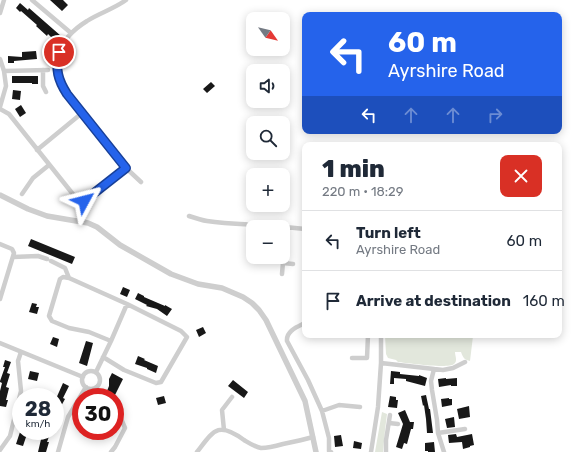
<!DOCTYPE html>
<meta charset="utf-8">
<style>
body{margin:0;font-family:Rubik,sans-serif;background:#f6f6f7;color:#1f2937;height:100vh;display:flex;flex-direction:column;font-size:15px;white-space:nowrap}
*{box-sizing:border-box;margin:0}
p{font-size:13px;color:#747a83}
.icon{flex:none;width:22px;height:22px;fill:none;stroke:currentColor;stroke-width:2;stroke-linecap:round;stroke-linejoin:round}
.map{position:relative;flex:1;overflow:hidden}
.sheet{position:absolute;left:302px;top:142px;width:260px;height:196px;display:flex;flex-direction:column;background:#fff;border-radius:8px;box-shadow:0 2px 10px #0003}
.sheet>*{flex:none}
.guide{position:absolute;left:302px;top:12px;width:260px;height:122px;border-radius:8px;box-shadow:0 2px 10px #0003;background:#2563eb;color:#fff;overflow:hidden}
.needle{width:26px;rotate:124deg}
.fabs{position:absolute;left:246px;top:12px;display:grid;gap:8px}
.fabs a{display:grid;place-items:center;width:44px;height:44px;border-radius:8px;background:#fff;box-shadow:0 2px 10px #0003;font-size:20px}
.speed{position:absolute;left:12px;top:388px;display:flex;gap:8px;font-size:20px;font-weight:700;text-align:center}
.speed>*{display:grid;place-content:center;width:52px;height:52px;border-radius:50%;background:#fff;box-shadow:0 2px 10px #0003;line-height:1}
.speed small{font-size:10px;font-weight:400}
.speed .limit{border:6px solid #d22;background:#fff;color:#111}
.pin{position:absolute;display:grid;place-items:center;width:34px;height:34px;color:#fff;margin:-17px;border:2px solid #fff;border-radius:50%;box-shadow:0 1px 4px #0007}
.me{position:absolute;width:44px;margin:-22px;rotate:52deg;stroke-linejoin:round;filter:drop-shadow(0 0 3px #0008)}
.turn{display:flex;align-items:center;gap:14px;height:84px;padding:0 20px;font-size:18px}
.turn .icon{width:52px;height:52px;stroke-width:2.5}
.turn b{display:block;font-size:28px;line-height:34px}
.lanes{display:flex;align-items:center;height:38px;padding:0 20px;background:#0003;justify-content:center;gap:20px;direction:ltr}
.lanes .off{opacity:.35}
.round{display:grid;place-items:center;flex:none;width:42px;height:42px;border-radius:8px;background:#f6f6f7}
.headline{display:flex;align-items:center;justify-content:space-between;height:68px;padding:0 20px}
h1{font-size:24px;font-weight:800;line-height:30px}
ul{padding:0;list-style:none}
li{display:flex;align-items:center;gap:12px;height:60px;padding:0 20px;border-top:1px solid #e0e1e3}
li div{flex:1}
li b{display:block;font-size:15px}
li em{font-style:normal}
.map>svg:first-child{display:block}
.green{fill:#e2e7dc}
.building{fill:#181818}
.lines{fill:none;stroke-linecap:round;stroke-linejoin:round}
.minor{stroke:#cecece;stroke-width:4.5}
.tertiary{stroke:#cecece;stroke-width:5.5}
.route-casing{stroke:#184099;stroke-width:10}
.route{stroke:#2563eb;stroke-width:7}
</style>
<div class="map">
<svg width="574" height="452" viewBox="0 0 574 452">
<rect width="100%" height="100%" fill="#fff"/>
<path class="green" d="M385 335H470L473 336 470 361C465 360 463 358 461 352H455C455 356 458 361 454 364 448 369 408 363 398 362L396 360 388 358 386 354Z
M382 412 387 414 385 430 383 452H375Z"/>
<path class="building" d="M50 0H63L68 5 62 11Z
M20 3 28 10 29 8 61 36 56 42 48 34 47 36 36 26 37 25 21 11 20 12 16 8Z
M36 51 37 59 14 61V63H8V56L22 57V52Z
M12 76H38V84H32V83H12Z
M211 82 215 86 207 93 203 89Z
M13 90 21 91 20 100 12 99Z
M21 105 26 113 20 117 15 109Z
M31 239 75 257 72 264 28 246Z
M123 287 130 290 127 297 120 294Z
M138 293 144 296V297L165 306V305L172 309 167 316 157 309 146 306 147 305 135 299Z
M32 303 37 304 36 307H39L37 314 29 312Z
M203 327 206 333 199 337 196 330Z
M53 337 59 339 57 347 50 344Z
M86 341 93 343 87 366 79 363Z
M138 356 145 359 144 360 158 366 156 373 147 369V368L135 364Z
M5 360 11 362 7 373 10 374 6 387 9 388 6 400H8L6 407 0 406V391L2 383 0 382V381L5 367H3Z
M30 371 39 373 37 381 28 379Z
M391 371 400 372V374L419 376V375L427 378 425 386 406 381V379L394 378V384H390Z
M112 373 123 379 114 397H102L107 391 109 386V379Z
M446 378V379L457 378V386H451V385L439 387 438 379Z
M233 380 248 392 244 398 228 386Z
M63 383 69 386 63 398 65 399 55 417V401Z
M426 395 429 409H430L433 433H427L426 419 424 405 423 406 421 396Z
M164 396 166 403 158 405 156 398Z
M390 396 396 397V400H398L397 408 388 407Z
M449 398V399H452V405L442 407 441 399Z
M469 406 470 417 459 419 457 409Z
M405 410 410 422H414L413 429H411L407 444 404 443 402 449 396 447 403 424 398 413Z
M454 417 455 427 447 428 445 419Z
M43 431H51L47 442H49L46 452H38Z
M20 432 27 434 23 446 16 444Z
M456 434 457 437 472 434 474 445 470 446V447L463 449 462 442 449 443 448 435Z
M341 435 343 446 335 447 334 436Z
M354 441 362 443 361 449 353 448Z
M434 442 435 452H428V451H425V443Z"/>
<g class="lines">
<path class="minor" d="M32 0 71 33
M126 0C114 9 99 13 87 21 58 39 48 64 67 94L126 168 141 182
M0 13 4 0
M0 59 4 71 6 86 0 107
M43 70V86L46 92
M4 71 48 70
M0 109 9 114 76 198 79 201H84L126 168
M37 150 82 113
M22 194 33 178 49 165
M189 216C195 218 201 220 207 221 232 225 258 224 283 227
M285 227 305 229
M0 244 12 249 14 253 0 299
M13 257 38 256 47 259
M51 261 65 268 69 278
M283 263 293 264
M282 274 286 227
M305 323C297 327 286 331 287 341L308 380 322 411 329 438V451L331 452
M0 343 83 377
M103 357 124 370 156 383 161 382 187 337 181 331 127 304 69 278 63 277 60 279 49 316 52 321 69 328 89 332 111 341
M352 358H367L368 335
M381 363 443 370 453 368 465 362
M434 369 431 381 432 390 437 420 438 433 444 452
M82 380a9 9 0 1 1 18 0a9 9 0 1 1-18 0Z
M96 372 111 341 127 304
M322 411 339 405 360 407
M389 423 398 424
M224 430 222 410 232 397
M438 433 465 429
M0 450 10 436 21 391 18 361 21 352
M58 452 68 417 86 387
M111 452 115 447 125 428 122 421 115 418
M197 452C214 430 218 421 244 440 249 443 255 447 261 448 268 448 276 446 283 444 293 442 303 440 313 437
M371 452 378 407 381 363V335
M386 452V440L390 415"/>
<path class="tertiary" d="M0 195 28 209 47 216 88 223 97 227 120 245 171 274 198 284 222 288 243 297 252 303 259 310 266 320 305 401 316 452"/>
</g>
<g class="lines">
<g class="route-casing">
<path id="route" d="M59 52C55 69 58 80 67 94L126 168 84 201"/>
</g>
<use href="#route" class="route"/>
</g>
</svg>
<div class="fabs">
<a><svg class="needle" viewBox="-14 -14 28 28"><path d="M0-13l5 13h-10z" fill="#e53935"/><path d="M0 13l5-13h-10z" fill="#747a83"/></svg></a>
<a><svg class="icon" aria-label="sound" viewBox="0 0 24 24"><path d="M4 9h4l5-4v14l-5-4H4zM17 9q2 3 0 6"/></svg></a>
<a><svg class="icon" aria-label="search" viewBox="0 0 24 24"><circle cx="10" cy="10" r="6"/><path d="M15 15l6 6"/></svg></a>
<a>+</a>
<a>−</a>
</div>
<div class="speed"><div>28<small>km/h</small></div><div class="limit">30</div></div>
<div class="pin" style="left:59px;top:52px;background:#d93025"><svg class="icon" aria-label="arrive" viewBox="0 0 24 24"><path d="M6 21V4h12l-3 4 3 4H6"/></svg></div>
<svg class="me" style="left:84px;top:201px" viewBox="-20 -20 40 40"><path d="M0-17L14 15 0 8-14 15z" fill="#2563eb" stroke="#fff" stroke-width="4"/></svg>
<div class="guide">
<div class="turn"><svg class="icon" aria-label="left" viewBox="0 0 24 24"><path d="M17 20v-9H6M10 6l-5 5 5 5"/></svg><div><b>60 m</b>Ayrshire Road</div></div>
<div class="lanes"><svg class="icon" aria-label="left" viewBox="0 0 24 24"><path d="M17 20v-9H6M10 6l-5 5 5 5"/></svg><svg class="icon off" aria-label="ahead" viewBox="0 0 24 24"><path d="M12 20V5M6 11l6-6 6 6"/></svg><svg class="icon off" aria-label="ahead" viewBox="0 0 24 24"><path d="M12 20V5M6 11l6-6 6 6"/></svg><svg class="icon off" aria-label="right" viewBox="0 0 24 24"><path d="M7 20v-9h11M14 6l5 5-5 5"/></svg></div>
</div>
<section class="sheet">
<div class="headline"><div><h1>1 min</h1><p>220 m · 18:29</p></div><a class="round" style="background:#d93025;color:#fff"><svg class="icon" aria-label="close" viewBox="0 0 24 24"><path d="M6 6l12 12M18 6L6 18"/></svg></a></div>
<ul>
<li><svg class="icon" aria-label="left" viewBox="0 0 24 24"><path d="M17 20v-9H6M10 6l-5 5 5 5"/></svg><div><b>Turn left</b><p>Ayrshire Road</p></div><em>60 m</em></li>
<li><svg class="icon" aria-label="arrive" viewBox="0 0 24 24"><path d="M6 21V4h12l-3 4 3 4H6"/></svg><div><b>Arrive at destination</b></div><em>160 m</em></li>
</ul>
</section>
</div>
